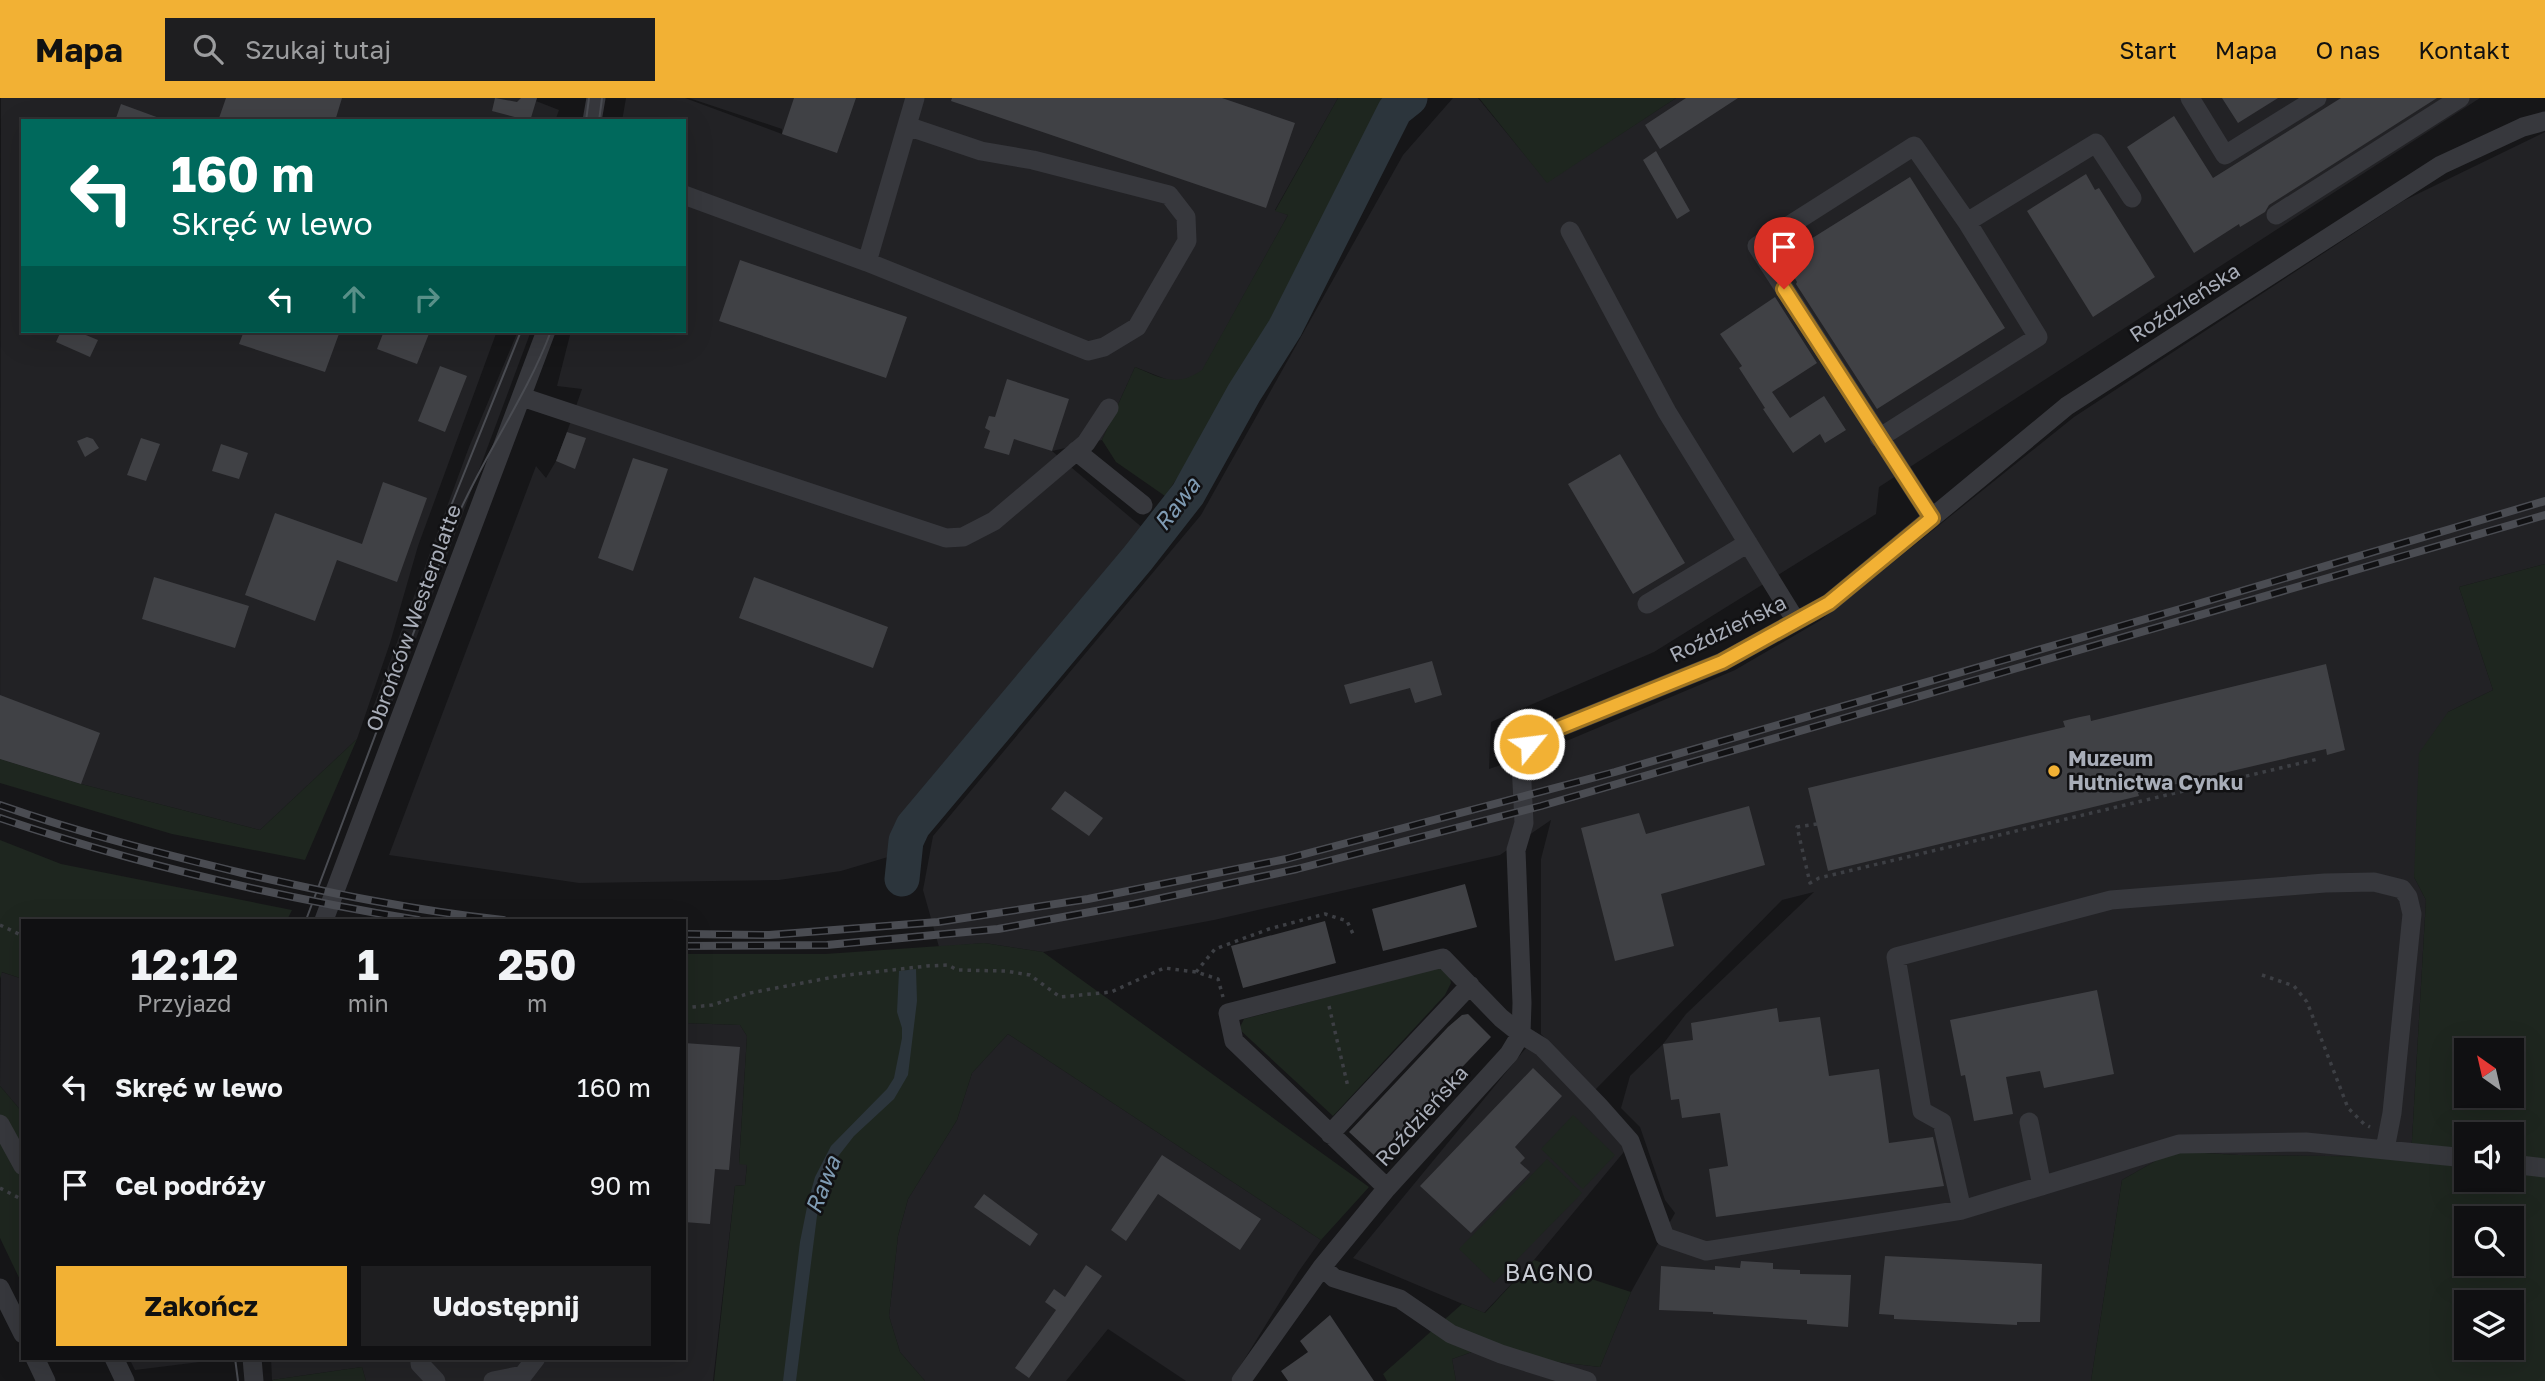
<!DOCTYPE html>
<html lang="pl">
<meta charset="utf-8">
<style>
body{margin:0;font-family:"Golos Text",sans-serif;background:#1e1e20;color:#f1f3f6;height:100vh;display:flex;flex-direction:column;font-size:26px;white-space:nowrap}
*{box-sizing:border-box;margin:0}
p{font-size:23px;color:#9c9d9f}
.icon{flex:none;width:38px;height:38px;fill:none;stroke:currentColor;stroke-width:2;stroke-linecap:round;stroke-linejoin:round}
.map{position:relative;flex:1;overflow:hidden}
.drawer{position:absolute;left:21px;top:821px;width:665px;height:441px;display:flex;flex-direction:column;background:#101012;border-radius:0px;box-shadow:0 7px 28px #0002,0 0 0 2px #303032}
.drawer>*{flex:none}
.top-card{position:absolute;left:21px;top:21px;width:665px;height:214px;border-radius:0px;box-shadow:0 7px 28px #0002,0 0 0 2px #303032;background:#00695c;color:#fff;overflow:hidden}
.needle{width:46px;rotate:326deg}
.buttons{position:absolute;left:2454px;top:940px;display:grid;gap:14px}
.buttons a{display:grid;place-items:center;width:70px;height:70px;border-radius:0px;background:#101012;box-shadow:0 7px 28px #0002,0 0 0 2px #303032;font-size:35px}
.pin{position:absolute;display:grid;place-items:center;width:60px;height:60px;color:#fff;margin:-72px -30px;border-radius:50% 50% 50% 0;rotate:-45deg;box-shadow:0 0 7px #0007}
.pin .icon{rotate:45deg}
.me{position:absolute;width:77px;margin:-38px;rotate:61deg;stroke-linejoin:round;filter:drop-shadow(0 0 5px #0008)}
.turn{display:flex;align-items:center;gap:24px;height:147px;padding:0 35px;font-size:32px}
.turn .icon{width:91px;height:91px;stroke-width:2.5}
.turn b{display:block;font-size:49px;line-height:60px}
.lanes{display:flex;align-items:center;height:66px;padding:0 35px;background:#0003;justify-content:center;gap:35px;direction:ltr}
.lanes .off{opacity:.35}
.eta{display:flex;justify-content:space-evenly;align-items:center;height:119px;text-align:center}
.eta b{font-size:42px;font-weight:700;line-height:49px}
.action{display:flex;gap:14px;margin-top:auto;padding:14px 35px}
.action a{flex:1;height:80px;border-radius:0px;background:#f2b134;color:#111;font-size:28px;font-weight:700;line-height:80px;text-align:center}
.action a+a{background:#1e1e20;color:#f1f3f6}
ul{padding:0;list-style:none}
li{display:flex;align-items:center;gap:21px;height:98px;padding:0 35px}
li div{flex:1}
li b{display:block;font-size:26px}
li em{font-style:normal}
header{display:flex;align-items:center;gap:42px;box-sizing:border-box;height:98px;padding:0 35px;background:#f2b134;color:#111}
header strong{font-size:33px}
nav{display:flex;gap:38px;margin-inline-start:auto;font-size:24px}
.search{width:490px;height:63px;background:#1e1e20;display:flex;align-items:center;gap:18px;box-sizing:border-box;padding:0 24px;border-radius:0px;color:#9c9d9f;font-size:26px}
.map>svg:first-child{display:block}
.built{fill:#222225}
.green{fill:#1e261f;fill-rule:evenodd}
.water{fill:#2c353c}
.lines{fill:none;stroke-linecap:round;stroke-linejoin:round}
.river{stroke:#2c353c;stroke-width:35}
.building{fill:#404145}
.path{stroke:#3d3f44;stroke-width:3.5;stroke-dasharray:3.5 5;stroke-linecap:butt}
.minor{stroke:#37383d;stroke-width:19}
.tram{stroke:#4a4c52;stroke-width:2}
.rail-casing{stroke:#4a4c52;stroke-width:8}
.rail{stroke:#111113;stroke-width:5;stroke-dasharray:16;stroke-linecap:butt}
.route-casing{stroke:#9d7322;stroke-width:18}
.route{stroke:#f2b134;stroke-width:12}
.poi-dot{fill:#f2b134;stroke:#111113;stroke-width:2.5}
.labels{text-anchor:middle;stroke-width:5;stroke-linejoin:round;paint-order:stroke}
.street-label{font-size:21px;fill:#a8adb8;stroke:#111113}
.poi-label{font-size:21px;font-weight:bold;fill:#a8adb8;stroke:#111113;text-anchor:start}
.water-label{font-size:23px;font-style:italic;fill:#7f9bb3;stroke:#111113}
.neighbourhood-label{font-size:23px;letter-spacing:2px;fill:#c9ccd4;stroke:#111113}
</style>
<header>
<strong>Mapa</strong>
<div class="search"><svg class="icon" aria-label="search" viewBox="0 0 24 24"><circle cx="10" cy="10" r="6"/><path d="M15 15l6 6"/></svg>Szukaj tutaj</div>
<nav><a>Start</a><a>Mapa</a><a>O nas</a><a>Kontakt</a></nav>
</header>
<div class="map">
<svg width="2545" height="1283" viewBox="0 0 2545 1283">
<rect width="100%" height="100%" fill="#161618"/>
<path class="built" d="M1 0H537L536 3 559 12 555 23H23V233H497L418 448 390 545 357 641 260 732 81 686 0 661Z
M626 0H685L782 36V31L689 0H1338L1275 112 1288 117 1202 273 1188 282H1168L1135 269 1102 342 1052 353 1144 431 1018 588 900 723 888 759 841 773 779 782 579 785 389 757 536 368 546 380 556 363 567 334 582 291 557 288 571 233H684V23H622Z
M1453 0H1478L1547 84 1676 0H2480L1879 389 1876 416 1654 554 1491 624 1489 671 1545 652 1735 572 1821 522 2074 319 2403 103 2545 34V466L2459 489 2493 592 2448 614 2414 779 2426 802 2411 1059 2238 1057 2173 1053 2122 1082 2091 1283H1456L1452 1261 1472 1254 1600 1269 1631 1194 1675 1115 1665 1102 1640 1029 1621 1010 1630 978 1663 946 1686 916 1814 794 1782 802 1595 992 1541 936V761L1551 722 1500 757 1214 822 1043 854 984 845 939 849 923 792 933 738 1201 417 1403 57Z
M518 233H531L386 621 371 615 469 349Z
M1 874 23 881V1015L0 988Z
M684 925 740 927 747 938 739 1065 747 1066 745 1087 735 1088 713 1283H366L362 1269 272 1282 271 1260H684Z
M1008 936 1321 1142 1299 1173 1231 1283H1186L1108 1231 1066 1283H925L900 1254 889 1218 898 1138 908 1101 957 1022 972 975Z
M1531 944 1628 1049 1534 1162 1484 1215 1353 1160Z
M129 1260H208V1263L135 1272Z"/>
<path class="green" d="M1338 0H1394L1388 5 1277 220 1221 315 1165 398 1116 364 1102 342 1135 269C1161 280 1176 290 1202 272L1288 117 1275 113Z
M1479 0H1676L1547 85Z
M2545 466V1283H2091L2122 1082 2173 1053 2238 1057 2411 1059 2426 802 2414 779 2419 655 2448 614 2493 592 2459 489ZM2466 952H2511V998H2466ZM2466 1036H2511V1082H2466ZM2466 1120H2511V1166H2466ZM2466 1204H2511V1250H2466Z
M357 641 305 762 172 736 0 685V661L81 686 260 732Z
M0 742 61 766 292 812 287 822H23V881L2 874 0 881Z
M984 845 1043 854 1369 1089 1321 1142 1008 936 972 975 957 1022 908 1101 898 1138 889 1218 900 1254 925 1283H714L735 1088 745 1087 747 1067 739 1066 747 938 740 927 684 925V856H825Z
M1438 870 1449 875 1451 885 1445 897 1333 1018 1239 931 1244 921Z
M0 988 23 1015V1188L0 1140Z
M1573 1017 1615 1057 1583 1091 1541 1051Z
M1547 1061 1582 1095 1494 1185 1459 1151Z
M1534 1162 1631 1194 1600 1269 1472 1254 1452 1261 1456 1283H1387L1383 1276 1462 1206 1485 1215Z
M362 1269 366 1283H273L272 1282Z"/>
<path class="water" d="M916 871 917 903 908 977 894 1001 854 1038 836 1061 824 1088 817 1118 796 1283H783L800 1144 808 1104 815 1079 831 1048 887 991 894 980 902 940V930L897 914 899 873Z"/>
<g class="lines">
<path class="river" d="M902 781 906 743 913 728 1138 460 1188 396 1244 295 1285 230 1395 12 1410 0"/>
</g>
<path class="building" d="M226 0H342L335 23H218Z
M495 0 517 4 521 0H537L530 23 492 13Z
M794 0H856L837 55 782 36Z
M952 0H1222L1295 25 1266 110 951 3Z
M1686 0H1738L1660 51 1645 27Z
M2222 0H2278L2238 25Z
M2341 0H2437L2269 107 2265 114 2240 129 2239 126 2194 155 2127 49 2174 18 2213 80Z
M121 6 162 21V23H115Z
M1656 53 1690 113 1677 121 1643 62Z
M2086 76 2095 92 2099 90 2155 179 2093 219 2027 113Z
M1910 79 2005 230 1877 311 1796 186 1797 184 1782 159Z
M740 162 907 219 886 280 719 223Z
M1775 199 1817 265 1772 294 1790 320 1824 298 1846 332 1825 345 1820 336 1793 355 1763 311 1765 310 1739 270 1742 268 1720 236Z
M61 233H76L98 242 90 259 56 244Z
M244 233H340L325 274 239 246Z
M384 233H430L417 266 377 251Z
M440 268 467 278 445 334 418 323Z
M1007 281 1069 301 1052 353 1014 341 1009 357 984 350 990 333 985 330 989 318 995 319Z
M567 334 586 340 575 371 556 363Z
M87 339 93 341 99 350 85 359 77 343Z
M141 340 160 346 146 383 127 377Z
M221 346 248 355 239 381 212 373Z
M1620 356 1685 465 1633 496 1568 386Z
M633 360 668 371 633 473 598 460Z
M383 384 427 400 397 484 337 462 315 523 245 497 275 415 362 446Z
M154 479 249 508 235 550 142 521Z
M754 479 888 529 873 570 739 520Z
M1432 563 1442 597 1415 605 1410 590 1350 606 1344 587Z
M2326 566 2345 652 2327 657 2326 651 2138 695 2139 698 1828 773 1808 690 2065 629 2063 623 2080 619 2090 617 2091 623Z
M0 597 100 635 81 686 0 661Z
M1065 693 1103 720 1089 738 1051 711Z
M1749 708 1765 767 1661 796 1674 848 1615 863 1581 730 1639 715 1646 736Z
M1465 786 1477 829 1383 853 1372 811Z
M1325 823 1336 865 1243 890 1231 848Z
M2097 892 2114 976 2044 990 2040 973 2006 979 2013 1016 1974 1023 1965 977 1961 978 1950 922Z
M1777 910 1779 924 1820 919 1829 978 1879 971 1889 1045 1933 1039 1944 1088 1716 1119 1709 1071 1728 1068 1720 1015 1682 1020 1679 1001 1671 1002 1663 946 1693 942 1691 925Z
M1468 916 1491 939 1376 1059 1349 1034 1448 929 1462 917Z
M684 945 740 949 729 1072 715 1071 710 1126 684 1124 686 981H684Z
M1533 970 1562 998 1515 1049 1525 1060 1520 1065 1530 1074 1471 1135 1420 1088Z
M1162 1057 1261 1121 1240 1152 1158 1096 1126 1143 1111 1132Z
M984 1096 1038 1136 1030 1148 974 1109Z
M1885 1158 2042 1166 2040 1224H2017V1227L1894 1221V1217L1879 1216Z
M1741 1163 1773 1165V1171L1800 1172V1176L1851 1177 1848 1229 1807 1226V1222L1713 1216V1214L1659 1212 1661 1168 1715 1172V1168L1740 1170Z
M1086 1167 1102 1178 1029 1280 1015 1270 1056 1212 1045 1204 1054 1191 1065 1199Z
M1330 1217 1374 1283H1288L1281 1273 1308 1254 1300 1243Z"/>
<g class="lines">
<path class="path" d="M1817 726 1797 729 1810 785 1819 780 2318 661
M0 827 23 838
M1196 874 1215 851 1269 831 1325 816 1347 823 1353 836
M2262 877 2294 888 2307 904 2348 1010 2364 1026 2370 1029
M1329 908 1348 989
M684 910 712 907 750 895 839 878 927 868 948 867 957 872 1005 873 1030 877 1060 899 1111 894 1164 870 1196 874 1218 881 1223 899
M0 1090 23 1102"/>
<path class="minor" d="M2190 0 2225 57 2317 0
M592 23 596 0
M684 97 867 164 1088 253 1104 249 1137 229 1187 143 1186 119 1169 97 1033 62 981 53 907 28
M2276 117 2460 0
M1967 124 2096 45 2132 100
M1570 133 1667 314 1796 523
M867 164 915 0
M522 299 946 440 963 439 994 423 1086 345 1109 310
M1879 340 2038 239 1967 124 1914 48 1757 148 1932 420
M1076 353 1143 407
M1647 506 1748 445
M324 822 546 233
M2029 1024 2042 1088
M0 1026 23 1068
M1330 1036 1470 887
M2511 1066 2545 1070
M1387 1090 1234 943 1228 915 1443 860 1501 920 1521 936 1542 949 1599 1008 1630 1043 1665 1139 1706 1153 1962 1112 2179 1046 2306 1044 2466 1060
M1962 1112 1942 1024 1922 1013 1896 859 2111 802 2325 785 2374 784 2402 791 2408 799 2412 816 2392 1015 2385 1051
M1322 1169 1334 1180 1400 1201 1451 1236 1501 1256 1587 1283
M0 1190 23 1236
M35 1260 46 1283
M114 1260 125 1283
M252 1260 254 1283
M420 1260V1266L436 1283
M493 1283 523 1277 536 1260
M1241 1283 1322 1169 1387 1090 1509 956 1521 936 1522 905 1516 752 1524 725 1521 665 1529 646 1556 631 1722 564 1829 505 2067 308 2441 67 2523 29 2545 23"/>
<path class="tram" d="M586 23 589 0
M599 23 602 0
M451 408 521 233
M306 822 455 424C483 358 526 300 551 233
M235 1260 238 1283"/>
<g class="rail-casing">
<path id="rail" d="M0 707C80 735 163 756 246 776 330 795 416 813 503 822
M0 720C136 766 276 799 418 822
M684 836 769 837 938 824 1088 801 1286 761 1615 674 2194 507 2545 403
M684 848 827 847 998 831 1134 806 1297 771 1541 708 2545 417"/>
</g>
<use href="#rail" class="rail"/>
</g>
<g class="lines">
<g class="route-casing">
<path id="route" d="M1529 646 1556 631 1722 564 1829 505 1932 420 1784 191"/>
</g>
<use href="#route" class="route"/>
</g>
<circle class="poi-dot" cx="2054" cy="673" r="7"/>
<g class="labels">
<g class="street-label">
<text transform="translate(2185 205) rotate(-33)" y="7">Roździeńska</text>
<text transform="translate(414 520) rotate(-70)" y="7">Obrońców Westerplatte</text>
<text transform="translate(1728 531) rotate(-26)" y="7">Roździeńska</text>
<text transform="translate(1422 1018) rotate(-48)" y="7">Roździeńska</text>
</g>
<g class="poi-label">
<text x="2068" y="668">Muzeum<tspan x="2068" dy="24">Hutnictwa Cynku</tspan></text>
</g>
<g class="water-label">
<text transform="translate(1177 406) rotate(-53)" y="8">Rawa</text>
<text transform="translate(823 1087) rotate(-69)" y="8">Rawa</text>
</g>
<g class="neighbourhood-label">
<text x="1550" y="1183">BAGNO</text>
</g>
</g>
</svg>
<div class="buttons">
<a><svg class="needle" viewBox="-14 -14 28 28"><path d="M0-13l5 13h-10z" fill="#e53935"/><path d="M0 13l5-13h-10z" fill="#9c9d9f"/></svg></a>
<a><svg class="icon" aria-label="sound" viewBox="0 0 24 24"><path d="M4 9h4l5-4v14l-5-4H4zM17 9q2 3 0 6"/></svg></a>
<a><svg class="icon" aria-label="search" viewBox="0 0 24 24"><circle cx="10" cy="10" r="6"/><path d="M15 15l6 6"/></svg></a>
<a><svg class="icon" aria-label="layers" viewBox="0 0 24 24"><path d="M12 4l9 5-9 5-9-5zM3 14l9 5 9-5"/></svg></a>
</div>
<div class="pin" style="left:1784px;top:191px;background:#d93025"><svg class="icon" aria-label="arrive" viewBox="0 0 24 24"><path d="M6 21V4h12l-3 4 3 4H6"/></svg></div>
<svg class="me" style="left:1529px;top:646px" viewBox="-20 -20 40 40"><circle r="17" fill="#f2b134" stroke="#fff" stroke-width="3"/><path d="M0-11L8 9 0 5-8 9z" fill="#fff"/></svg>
<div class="top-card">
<div class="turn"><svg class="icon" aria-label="left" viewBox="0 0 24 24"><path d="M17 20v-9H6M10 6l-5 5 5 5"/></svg><div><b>160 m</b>Skręć w lewo</div></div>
<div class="lanes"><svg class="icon" aria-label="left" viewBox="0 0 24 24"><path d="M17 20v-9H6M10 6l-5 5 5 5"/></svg><svg class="icon off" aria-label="ahead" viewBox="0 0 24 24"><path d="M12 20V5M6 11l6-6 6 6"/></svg><svg class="icon off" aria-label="right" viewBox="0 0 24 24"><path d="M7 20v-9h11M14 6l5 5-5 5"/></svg></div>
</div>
<section class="drawer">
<div class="eta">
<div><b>12:12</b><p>Przyjazd</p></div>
<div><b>1</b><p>min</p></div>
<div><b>250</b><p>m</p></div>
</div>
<ul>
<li><svg class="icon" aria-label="left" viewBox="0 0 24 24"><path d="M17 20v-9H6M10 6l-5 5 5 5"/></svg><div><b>Skręć w lewo</b></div><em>160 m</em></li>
<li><svg class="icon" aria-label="arrive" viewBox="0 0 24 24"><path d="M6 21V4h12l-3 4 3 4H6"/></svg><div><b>Cel podróży</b></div><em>90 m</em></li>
</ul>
<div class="action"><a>Zakończ</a><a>Udostępnij</a></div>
</section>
</div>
